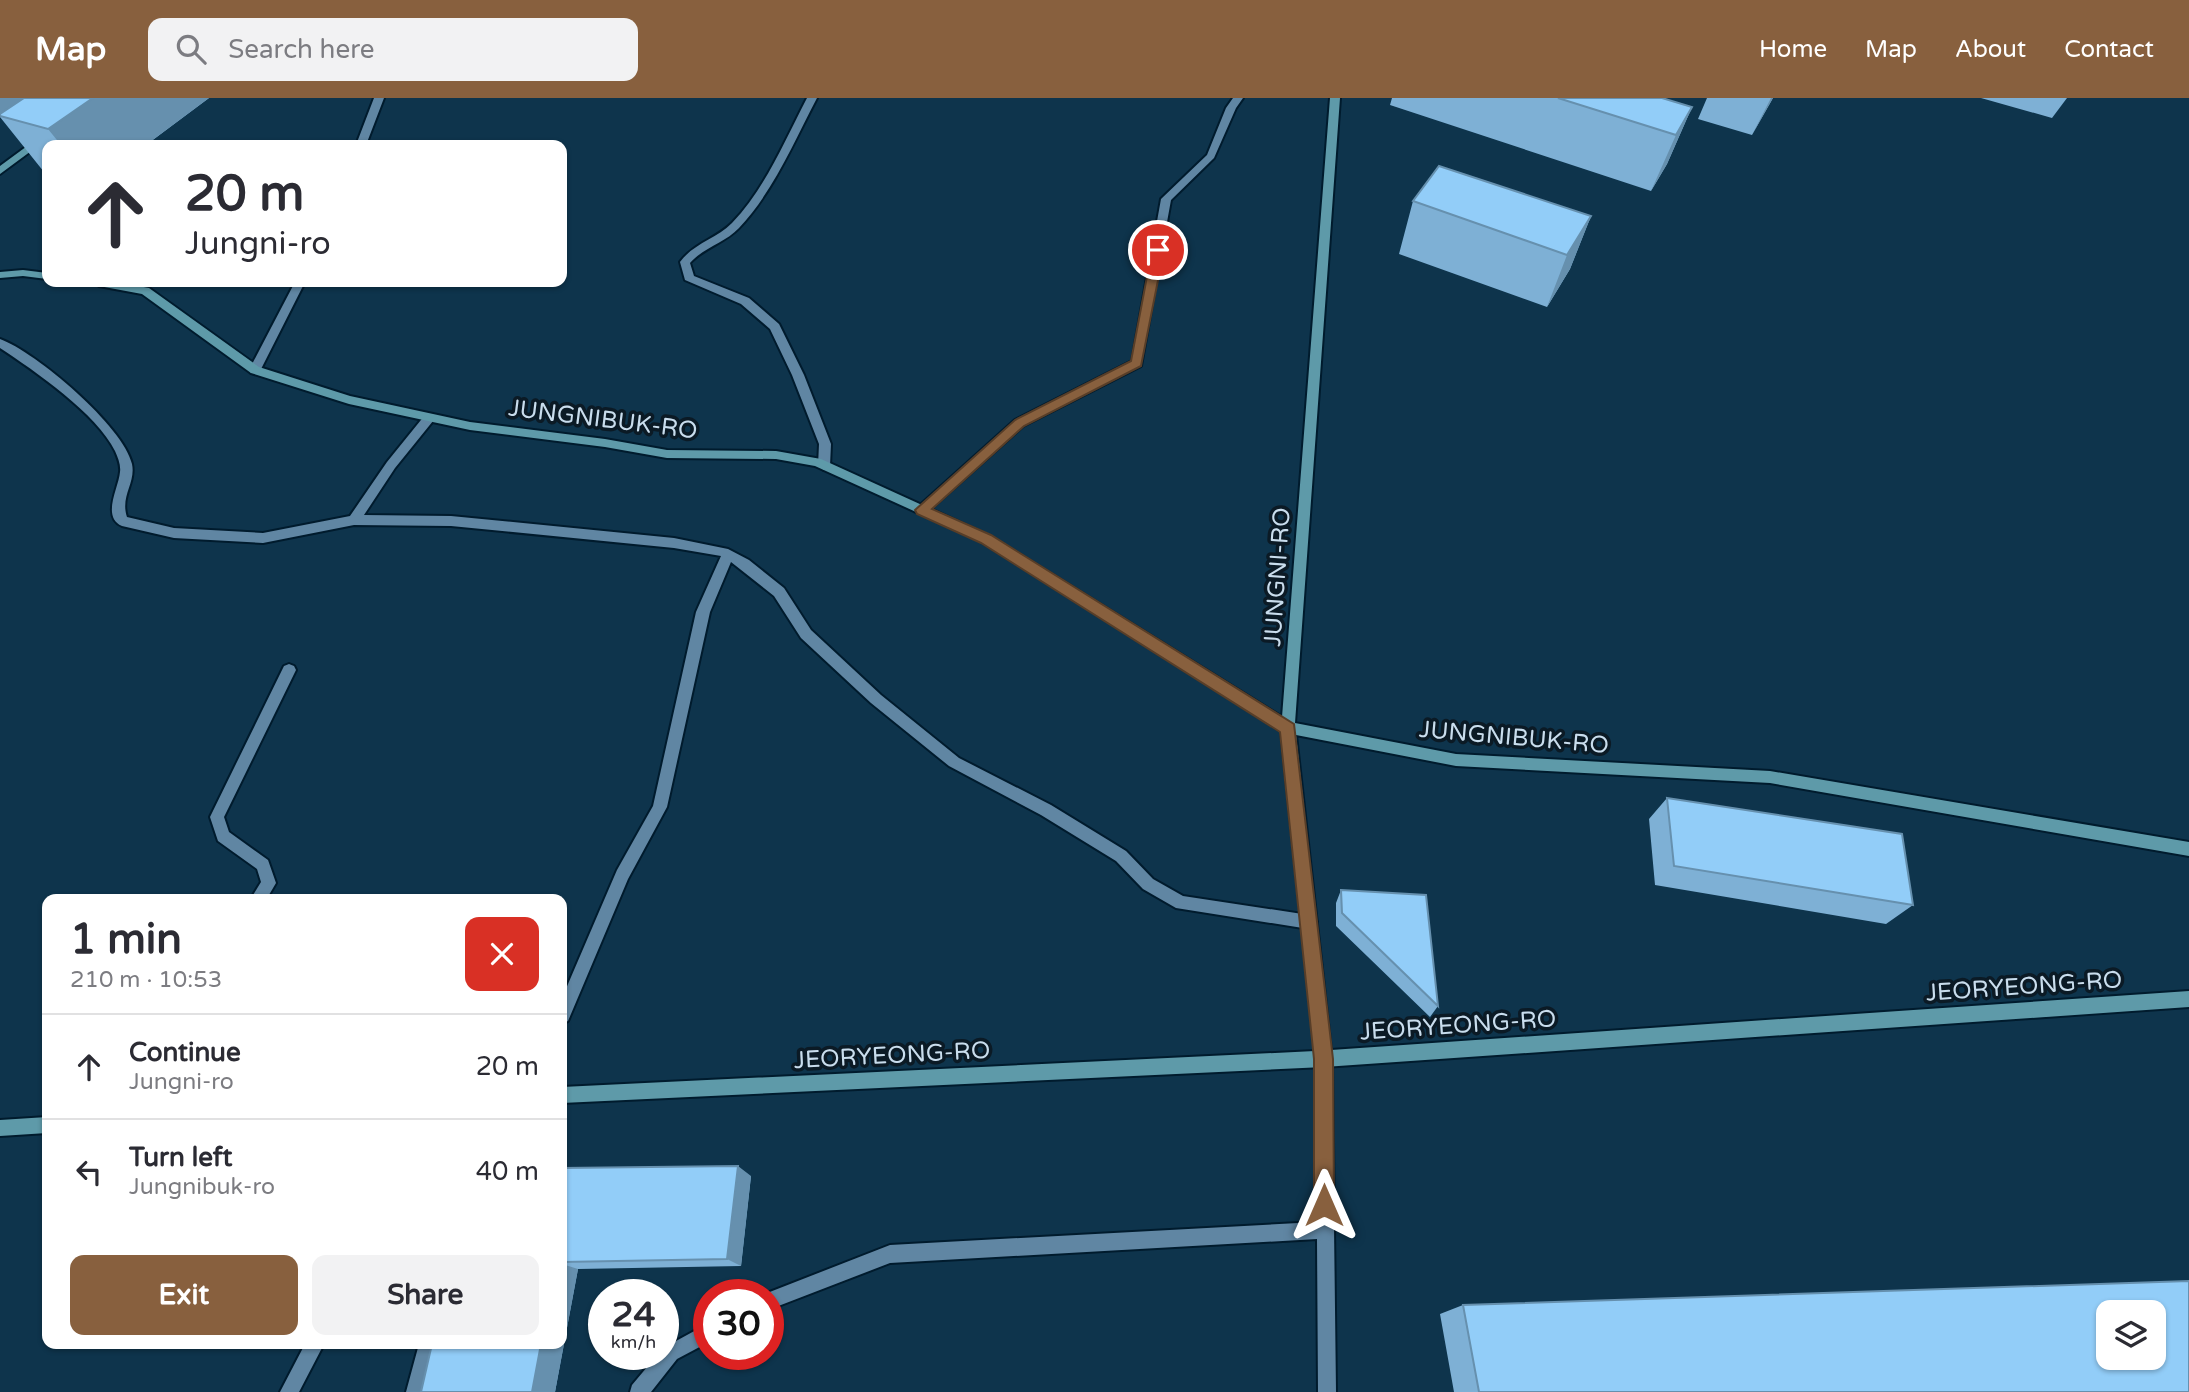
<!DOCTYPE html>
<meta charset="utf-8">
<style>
body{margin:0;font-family:"Varela Round",sans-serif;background:#f2f2f3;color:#2b2b33;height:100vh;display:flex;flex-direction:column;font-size:26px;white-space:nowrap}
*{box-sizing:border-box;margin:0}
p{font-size:23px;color:#7c7c81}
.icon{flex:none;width:38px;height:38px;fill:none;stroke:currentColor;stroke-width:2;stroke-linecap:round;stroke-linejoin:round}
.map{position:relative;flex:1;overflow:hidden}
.drawer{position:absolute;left:42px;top:796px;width:525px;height:455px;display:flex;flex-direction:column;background:#fff;border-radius:14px;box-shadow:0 2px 5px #0004}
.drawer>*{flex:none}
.top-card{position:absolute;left:42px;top:42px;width:525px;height:147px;border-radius:14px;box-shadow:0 2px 5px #0004;background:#fff;color:#2b2b33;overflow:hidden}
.controls{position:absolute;left:2096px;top:1202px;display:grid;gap:14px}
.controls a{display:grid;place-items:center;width:70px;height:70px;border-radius:14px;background:#fff;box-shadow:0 2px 5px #0004;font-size:35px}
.speed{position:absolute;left:588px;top:1181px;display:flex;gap:14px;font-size:35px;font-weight:700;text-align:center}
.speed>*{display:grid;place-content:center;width:91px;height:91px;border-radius:50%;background:#fff;box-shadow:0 2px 5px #0004;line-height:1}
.speed small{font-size:18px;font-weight:400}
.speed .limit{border:10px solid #d22;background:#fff;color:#111}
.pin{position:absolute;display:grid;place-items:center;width:60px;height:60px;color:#fff;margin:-30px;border:4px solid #fff;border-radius:50%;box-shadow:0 2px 7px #0007}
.me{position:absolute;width:77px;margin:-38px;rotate:0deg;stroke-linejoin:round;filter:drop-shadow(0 0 5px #0008)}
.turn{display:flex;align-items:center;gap:24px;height:147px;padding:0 28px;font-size:32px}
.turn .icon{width:91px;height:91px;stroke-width:2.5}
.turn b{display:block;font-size:49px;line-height:60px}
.round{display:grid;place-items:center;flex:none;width:74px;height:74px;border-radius:14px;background:#f2f2f3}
.head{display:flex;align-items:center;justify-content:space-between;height:119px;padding:0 28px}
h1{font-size:42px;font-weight:800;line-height:52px}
.button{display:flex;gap:14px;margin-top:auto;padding:14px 28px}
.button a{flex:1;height:80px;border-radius:14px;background:#88603e;color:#fff;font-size:28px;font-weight:800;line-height:80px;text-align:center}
.button a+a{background:#f2f2f3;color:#2b2b33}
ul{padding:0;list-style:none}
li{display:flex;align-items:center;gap:21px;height:105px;padding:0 28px;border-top:2px solid #e1e1e2}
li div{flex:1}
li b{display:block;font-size:26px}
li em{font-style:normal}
header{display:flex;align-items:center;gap:42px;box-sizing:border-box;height:98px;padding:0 35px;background:#88603e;color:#fff}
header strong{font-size:33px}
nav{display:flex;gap:38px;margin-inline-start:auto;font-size:24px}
.search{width:490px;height:63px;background:#f2f2f3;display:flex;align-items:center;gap:18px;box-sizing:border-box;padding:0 24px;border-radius:14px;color:#7c7c81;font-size:26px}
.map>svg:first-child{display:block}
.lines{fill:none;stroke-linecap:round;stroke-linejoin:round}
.lane-casing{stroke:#001b2d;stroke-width:4}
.street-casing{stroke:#001b2d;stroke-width:4}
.secondary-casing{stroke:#001b2d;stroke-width:4}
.lane{fill:#6086a3;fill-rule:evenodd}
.street{fill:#6086a3;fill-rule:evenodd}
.secondary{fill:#5e9aa9;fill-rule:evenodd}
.wall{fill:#7eb0d5}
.shaded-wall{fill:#6690ae}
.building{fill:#92cdf8;stroke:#6690ae;stroke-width:2;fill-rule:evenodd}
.route{fill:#88603e;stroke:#583e28;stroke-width:2}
.labels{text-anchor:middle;stroke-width:7;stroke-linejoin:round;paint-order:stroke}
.street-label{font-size:24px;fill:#c9dded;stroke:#0b1a25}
</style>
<header>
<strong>Map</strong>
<div class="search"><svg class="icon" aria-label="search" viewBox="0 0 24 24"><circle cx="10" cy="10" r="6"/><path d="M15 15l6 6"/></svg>Search here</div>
<nav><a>Home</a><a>Map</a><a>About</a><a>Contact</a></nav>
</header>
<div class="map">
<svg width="2189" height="1294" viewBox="0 0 2189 1294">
<rect width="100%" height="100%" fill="#0e344c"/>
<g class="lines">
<g class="lane-casing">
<path id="lane" d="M374 0H384L366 47H356Z
M1233 0H1243L1236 10 1214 60 1171 102 1141 268 1023 328 926 415H918L916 412 918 409 1015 322 1132 263 1161 101 1207 57 1226 10Z
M295 184H305L259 275H251L249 272Z
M305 1246H324L299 1294H280Z
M419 1246H437L424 1294H406Z"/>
</g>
<g class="street-casing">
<path id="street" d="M807 0H817C794 44 773 94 739 130 725 145 704 149 690 165L694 178 749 200 779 226 804 277 831 346 830 368 824 372 818 368 819 346 792 277 770 231 741 206 685 182 680 164C694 145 716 141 732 125 765 91 785 42 807 0Z
M0 241C36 254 124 329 132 366 136 385 120 398 127 419L174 430 263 435 350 418 387 364 425 317H433V323L395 370 364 417 451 418 674 440 728 451 749 462 784 490 811 532 881 597 959 660 1051 707 1126 753 1153 781 1183 798 1309 817 1314 819 1317 824 1314 829 1309 831 1176 810 1143 791 1116 763 1041 717 949 668 871 605 801 540 774 498 731 464 710 514 667 709 628 781 568 923 562 926V900L617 772 653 708 696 514 721 458 674 450 451 428 354 427 263 445 174 440 122 428C101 419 119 389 120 374 121 367 118 360 115 353 97 316 35 273 0 250Z
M289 566 294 568 296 572 224 719 229 734 268 762 276 785 266 802H250L261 784 257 771 218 743 210 719 284 568Z
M1324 953 1330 955 1332 961 1336 1294H1318L1317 1141 890 1165 768 1212V1197H762L890 1147 1317 1124 1316 961 1318 955Z
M709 1225V1244L677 1261 651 1294H630L632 1287 658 1256H663L665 1249Z"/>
</g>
<g class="secondary-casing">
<path id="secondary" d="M1330 0H1340L1295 625 1456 656 1770 673 2189 744V758L1770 685 1456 668 1296 637 1331 952 2189 893V909L1324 969 562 1005V989L1315 953 1281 633 982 444 815 368 776 361 667 360 605 349 470 332 349 306 251 275 142 196 99 188 94 184H116L149 190 259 269 350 298 470 324 605 341 667 352 776 353 821 361 990 438 1282 619Z
M38 40 46 42 0 76V68Z
M23 172 47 175V181L23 178 0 180V174Z
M47 1019V1035L0 1038V1022Z"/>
</g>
<use href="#lane" class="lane"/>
<use href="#street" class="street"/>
<use href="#secondary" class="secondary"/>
</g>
<path class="wall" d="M0 0H209L146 47H47V75L44 74 0 19Z
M1392 0H1662L1692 9 1667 66 1651 93 1390 7Z
M1707 0H1773L1752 37 1698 21Z
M1981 0H2067L2052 20Z
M1413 103 1591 118 1570 171 1547 209 1399 156Z
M1667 700 1913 807 1886 826 1655 787 1649 721Z
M1341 792 1438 908 1430 919 1336 828V805Z
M562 1070 751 1078 741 1168 578 1171 555 1294H421L562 1246Z
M1463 1207 2189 1294H1454L1440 1216Z"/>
<path class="shaded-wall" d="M0 0H26L0 16Z
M93 0H209L146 47H61L48 31Z
M1771 0H1773L1752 37Z
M1692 9 1667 66 1651 93 1676 37Z
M1591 118 1570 171 1547 209 1567 157Z
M738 1068 751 1078 741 1168 727 1161Z
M562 1166 578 1171 555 1294H532L541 1246H562Z"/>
<path class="building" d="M24 0H93L48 31 0 18V16Z
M1558 0H1662L1692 9 1676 37Z
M1439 68 1591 118 1567 157 1413 103Z
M1667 700 1902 736 1913 807 1674 768Z
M1341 792 1426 797 1438 908 1342 815Z
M738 1068 727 1161 562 1164V1070Z
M2189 1183V1294H1479L1463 1207ZM2109 1214H2154V1260H2109Z
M432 1246H541L532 1294H421Z"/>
<path class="route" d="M1158 148 1164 152 1141 268 1024 328 932 411 991 437 1294 626 1333 961 1334 1107 1331 1114 1324 1117 1317 1114 1314 1107V961L1280 634 981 445 917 416 915 412 1015 322 1131 263 1152 152Z"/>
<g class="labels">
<g class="street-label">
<text transform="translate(603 321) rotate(7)" y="8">JUNGNIBUK-RO</text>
<text transform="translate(1277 479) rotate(-86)" y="8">JUNGNI-RO</text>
<text transform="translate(1514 639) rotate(5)" y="8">JUNGNIBUK-RO</text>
<text transform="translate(2024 888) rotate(-4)" y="8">JEORYEONG-RO</text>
<text transform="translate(1458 927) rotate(-4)" y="8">JEORYEONG-RO</text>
<text transform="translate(892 957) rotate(-3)" y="8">JEORYEONG-RO</text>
</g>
</g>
</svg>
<div class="controls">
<a><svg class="icon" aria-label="layers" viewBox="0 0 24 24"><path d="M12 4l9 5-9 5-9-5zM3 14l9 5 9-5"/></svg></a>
</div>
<div class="speed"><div>24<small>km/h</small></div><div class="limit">30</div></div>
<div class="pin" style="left:1158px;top:152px;background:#d93025"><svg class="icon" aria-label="arrive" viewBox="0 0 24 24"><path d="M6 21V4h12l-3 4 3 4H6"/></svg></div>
<svg class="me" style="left:1324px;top:1107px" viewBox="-20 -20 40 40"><path d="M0-17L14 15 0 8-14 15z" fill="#88603e" stroke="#fff" stroke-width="4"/></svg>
<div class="top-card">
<div class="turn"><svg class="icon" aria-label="ahead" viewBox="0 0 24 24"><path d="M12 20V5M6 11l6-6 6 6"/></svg><div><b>20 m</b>Jungni-ro</div></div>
</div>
<section class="drawer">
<div class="head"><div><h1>1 min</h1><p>210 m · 10:53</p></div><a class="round" style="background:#d93025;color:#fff"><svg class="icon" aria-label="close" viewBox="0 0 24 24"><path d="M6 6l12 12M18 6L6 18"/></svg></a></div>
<ul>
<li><svg class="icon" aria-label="ahead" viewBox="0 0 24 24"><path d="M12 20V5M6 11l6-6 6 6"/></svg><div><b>Continue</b><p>Jungni-ro</p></div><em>20 m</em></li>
<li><svg class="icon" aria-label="left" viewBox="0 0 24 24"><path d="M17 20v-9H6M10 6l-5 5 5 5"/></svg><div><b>Turn left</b><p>Jungnibuk-ro</p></div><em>40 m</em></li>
</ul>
<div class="button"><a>Exit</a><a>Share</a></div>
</section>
</div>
